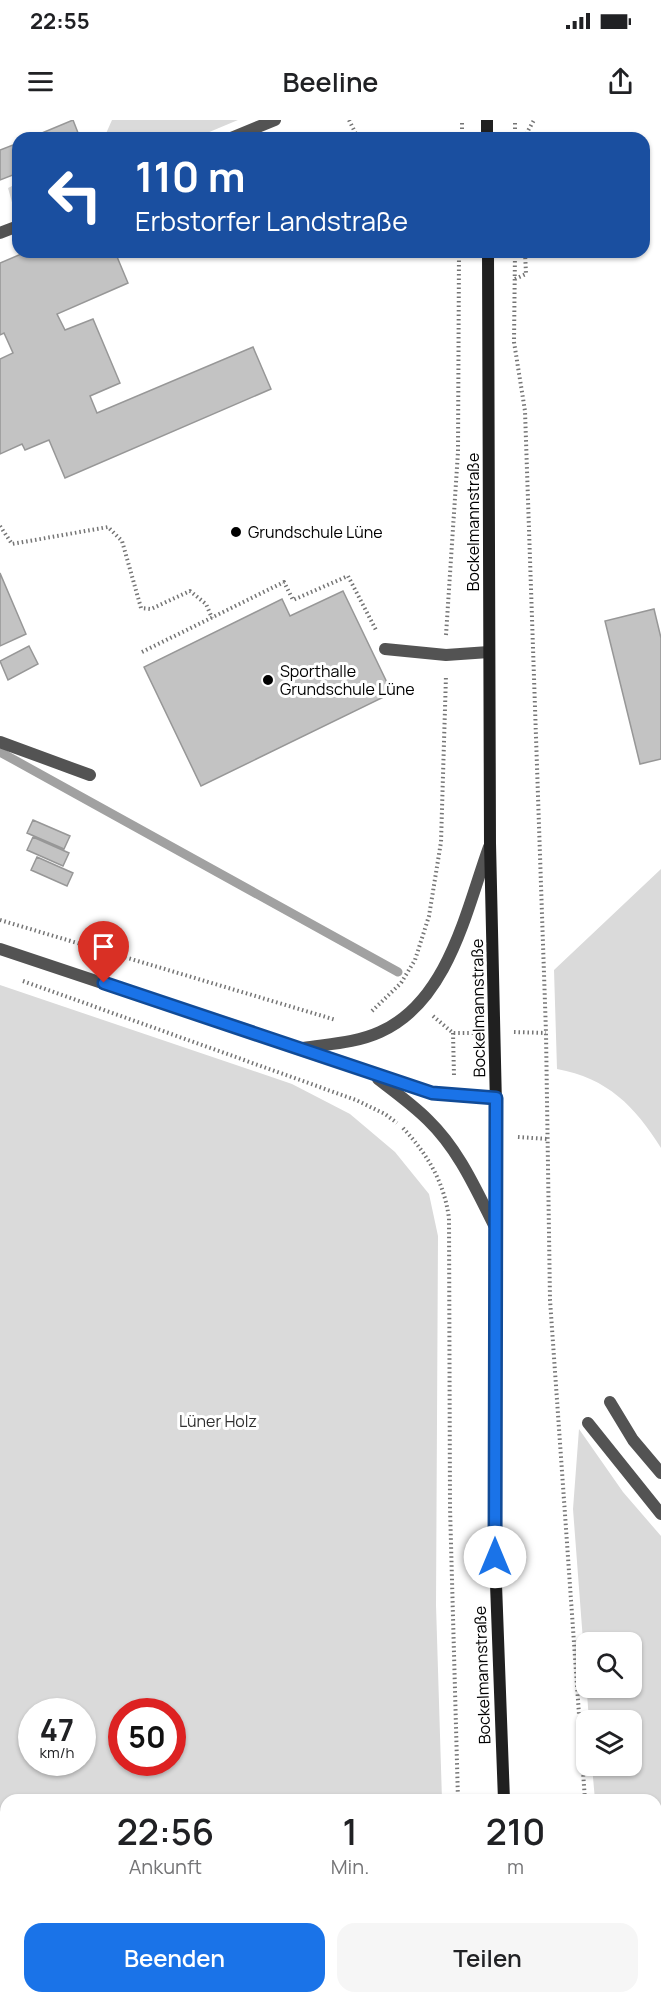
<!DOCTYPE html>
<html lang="de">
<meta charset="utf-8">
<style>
body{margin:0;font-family:Manrope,sans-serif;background:#f6f6f6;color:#202124;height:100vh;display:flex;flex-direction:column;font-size:22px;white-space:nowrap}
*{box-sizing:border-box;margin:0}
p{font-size:20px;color:#757577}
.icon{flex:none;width:33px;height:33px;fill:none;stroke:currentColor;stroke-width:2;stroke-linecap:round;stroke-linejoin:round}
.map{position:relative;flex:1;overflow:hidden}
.panel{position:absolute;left:0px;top:1674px;width:662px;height:210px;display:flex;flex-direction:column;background:#fff;border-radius:18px 18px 0 0;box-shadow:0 2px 4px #0004}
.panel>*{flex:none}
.top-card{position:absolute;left:12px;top:12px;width:638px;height:126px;border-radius:18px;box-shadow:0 2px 4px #0004;background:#1a4fa0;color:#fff;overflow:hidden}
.fabs{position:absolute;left:576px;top:1512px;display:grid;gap:12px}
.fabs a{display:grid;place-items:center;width:66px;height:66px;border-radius:12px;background:#fff;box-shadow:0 2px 4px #0004;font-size:30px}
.speed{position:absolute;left:18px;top:1578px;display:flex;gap:12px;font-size:30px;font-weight:700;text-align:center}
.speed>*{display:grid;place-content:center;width:78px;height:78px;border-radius:50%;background:#fff;box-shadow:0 2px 4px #0004;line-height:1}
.speed small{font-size:15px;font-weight:400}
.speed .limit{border:9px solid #d22;background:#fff;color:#111}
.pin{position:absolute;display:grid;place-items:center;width:51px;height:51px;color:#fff;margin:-62px -26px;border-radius:50% 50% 50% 0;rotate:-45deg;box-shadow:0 0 6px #0007}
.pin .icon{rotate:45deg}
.me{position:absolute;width:66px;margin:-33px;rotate:0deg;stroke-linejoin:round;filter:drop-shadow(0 0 4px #0008)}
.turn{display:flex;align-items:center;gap:21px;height:126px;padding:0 24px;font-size:27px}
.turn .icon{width:78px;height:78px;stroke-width:2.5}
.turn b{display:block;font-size:42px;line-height:51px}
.eta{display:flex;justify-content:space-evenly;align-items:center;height:102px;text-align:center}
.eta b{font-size:36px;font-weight:600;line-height:42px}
.button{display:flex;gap:12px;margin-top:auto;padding:12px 24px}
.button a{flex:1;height:69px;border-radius:18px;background:#1a73e8;color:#fff;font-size:24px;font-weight:600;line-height:69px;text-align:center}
.button a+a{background:#f6f6f6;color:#202124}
.status{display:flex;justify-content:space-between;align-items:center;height:42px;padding:0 30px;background:#fff;direction:ltr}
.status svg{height:16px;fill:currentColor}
header{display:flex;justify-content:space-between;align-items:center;height:78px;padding:0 24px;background:#fff;font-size:27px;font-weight:600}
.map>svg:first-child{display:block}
.green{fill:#dadada;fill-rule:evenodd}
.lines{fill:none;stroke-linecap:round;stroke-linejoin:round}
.stream{stroke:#a1a1a1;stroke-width:9}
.building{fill:#c3c3c3;stroke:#979797;stroke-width:1.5}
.path{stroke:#757575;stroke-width:4;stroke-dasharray:1.5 3;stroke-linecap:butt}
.service{stroke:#535353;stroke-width:12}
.tertiary{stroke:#535353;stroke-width:12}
.secondary{stroke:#202020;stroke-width:12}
.route-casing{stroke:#114b97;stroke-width:15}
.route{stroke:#1a73e8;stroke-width:10}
.poi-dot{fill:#000;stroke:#fff;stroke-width:2}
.labels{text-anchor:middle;stroke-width:6;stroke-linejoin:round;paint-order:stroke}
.street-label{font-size:16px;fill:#000;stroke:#fff}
.poi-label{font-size:16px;fill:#000;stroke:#fff;text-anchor:start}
.park-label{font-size:16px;fill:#313131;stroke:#fff}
</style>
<div class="status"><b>22:55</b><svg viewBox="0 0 49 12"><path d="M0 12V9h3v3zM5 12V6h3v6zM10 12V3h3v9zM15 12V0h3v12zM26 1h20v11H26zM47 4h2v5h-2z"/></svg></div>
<header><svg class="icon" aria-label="menu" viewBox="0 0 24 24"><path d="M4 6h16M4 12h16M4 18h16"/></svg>Beeline<svg class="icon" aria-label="share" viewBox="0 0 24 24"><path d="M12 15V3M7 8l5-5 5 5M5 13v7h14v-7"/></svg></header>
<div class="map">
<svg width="661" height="1884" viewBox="0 0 661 1884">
<rect width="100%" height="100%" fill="#fff"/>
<path class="green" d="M112 0H238L195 18H104Z
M18 63V92L15 93 8 68Z
M661 749V1028C635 986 607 958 557 949L554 850Z
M0 865 292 964 350 994 395 1032 429 1074 438 1116 436 1485 442 1680H6V1878H451L452 1884H0ZM32 1592H82V1642H32ZM122 1592H172V1642H122Z
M579 1309 623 1372 661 1416V1884H606L605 1878H656V1680H595L592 1646H632V1600H589L573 1389ZM632 1522V1568H586V1522Z"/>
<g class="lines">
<path class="stream" d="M0 632 398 852"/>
</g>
<path class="building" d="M73 0 80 18H30Z
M18 23V53L0 60V30Z
M26 132H115L128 163 57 194 65 210 93 199 120 263 90 276 97 293 253 227 271 269 65 358 49 320 25 330 22 324 0 334V239L13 233 4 213 0 215V143Z
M0 453 26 514 0 526Z
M343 471 392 573 201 666 144 547 282 479 290 496Z
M654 489 661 518V639L640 644 605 501Z
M29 526 38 544 8 560 0 541Z
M33 700 70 716 64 729 27 713Z
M33 717 69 733 63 746 27 730Z
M37 737 73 753 67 766 31 750Z"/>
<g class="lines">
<path class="path" d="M349 0 358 18
M462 18V0
M515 18V0
M524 18 534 0
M515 132 514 222 525 291 546 913 550 1180 585 1680
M515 159 526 154 525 132
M0 406 12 424 108 407 122 421 141 488 151 489 190 471 206 484 212 498
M446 515 458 332 459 132
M142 532 284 462 293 480 348 456 377 512
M0 800 336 900
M23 861 356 980 385 994 397 1003
M372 891 401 863 415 840 429 796 441 722 446 555
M433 896 453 913H476
M514 912 546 913
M453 913 454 956
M403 1008C428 1035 444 1062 449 1098L450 1387 458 1680
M518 1017 548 1019
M0 1769 6 1783
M47 1878 50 1884
M470 1878V1884
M599 1878V1884"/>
<path class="service" d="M231 18 275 0
M0 113 18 106
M385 529 446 535 489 532
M0 622 90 655
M610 1282 633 1320 661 1353
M588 1303 661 1394"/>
<path class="tertiary" d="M0 829 432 973 496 978
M303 928C328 924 356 923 380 912 448 882 466 791 489 727
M378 959C395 972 413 985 428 1000 460 1031 477 1072 497 1111"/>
<path class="secondary" d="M487 0V18
M488 132 490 723 497 1029 495 1437 504 1680
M519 1878 520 1884"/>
</g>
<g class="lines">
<g class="route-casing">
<path id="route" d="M104 863 432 973 496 978 495 1437"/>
</g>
<use href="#route" class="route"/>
</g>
<g class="poi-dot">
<circle cx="236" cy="412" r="6"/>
<circle cx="268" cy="560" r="6"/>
</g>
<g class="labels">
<g class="street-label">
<text transform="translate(473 402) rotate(-90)" y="6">Bockelmannstraße</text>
<text transform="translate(478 888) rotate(-91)" y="6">Bockelmannstraße</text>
<text transform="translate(482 1555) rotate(-92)" y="6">Bockelmannstraße</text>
</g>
<g class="poi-label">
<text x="248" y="418">Grundschule Lüne</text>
<text x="280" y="557">Sporthalle<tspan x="280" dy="18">Grundschule Lüne</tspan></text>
</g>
<g class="park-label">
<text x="218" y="1307">Lüner Holz</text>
</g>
</g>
</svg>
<div class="fabs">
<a><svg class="icon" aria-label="search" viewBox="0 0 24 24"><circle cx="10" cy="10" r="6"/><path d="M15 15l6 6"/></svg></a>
<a><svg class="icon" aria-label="layers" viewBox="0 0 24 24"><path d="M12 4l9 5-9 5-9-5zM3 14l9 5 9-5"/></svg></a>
</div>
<div class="speed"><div>47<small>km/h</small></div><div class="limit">50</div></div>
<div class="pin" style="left:104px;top:863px;background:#d93025"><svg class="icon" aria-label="arrive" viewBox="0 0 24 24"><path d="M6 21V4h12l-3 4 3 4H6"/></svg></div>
<svg class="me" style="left:495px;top:1437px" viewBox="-20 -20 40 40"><circle r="19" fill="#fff"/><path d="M0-13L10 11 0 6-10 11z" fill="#1a73e8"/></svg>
<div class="top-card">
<div class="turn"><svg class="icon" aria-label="left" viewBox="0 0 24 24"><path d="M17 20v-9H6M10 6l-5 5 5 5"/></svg><div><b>110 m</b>Erbstorfer Landstraße</div></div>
</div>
<section class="panel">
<div class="eta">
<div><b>22:56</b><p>Ankunft</p></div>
<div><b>1</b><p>Min.</p></div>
<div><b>210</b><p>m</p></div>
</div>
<div class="button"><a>Beenden</a><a>Teilen</a></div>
</section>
</div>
